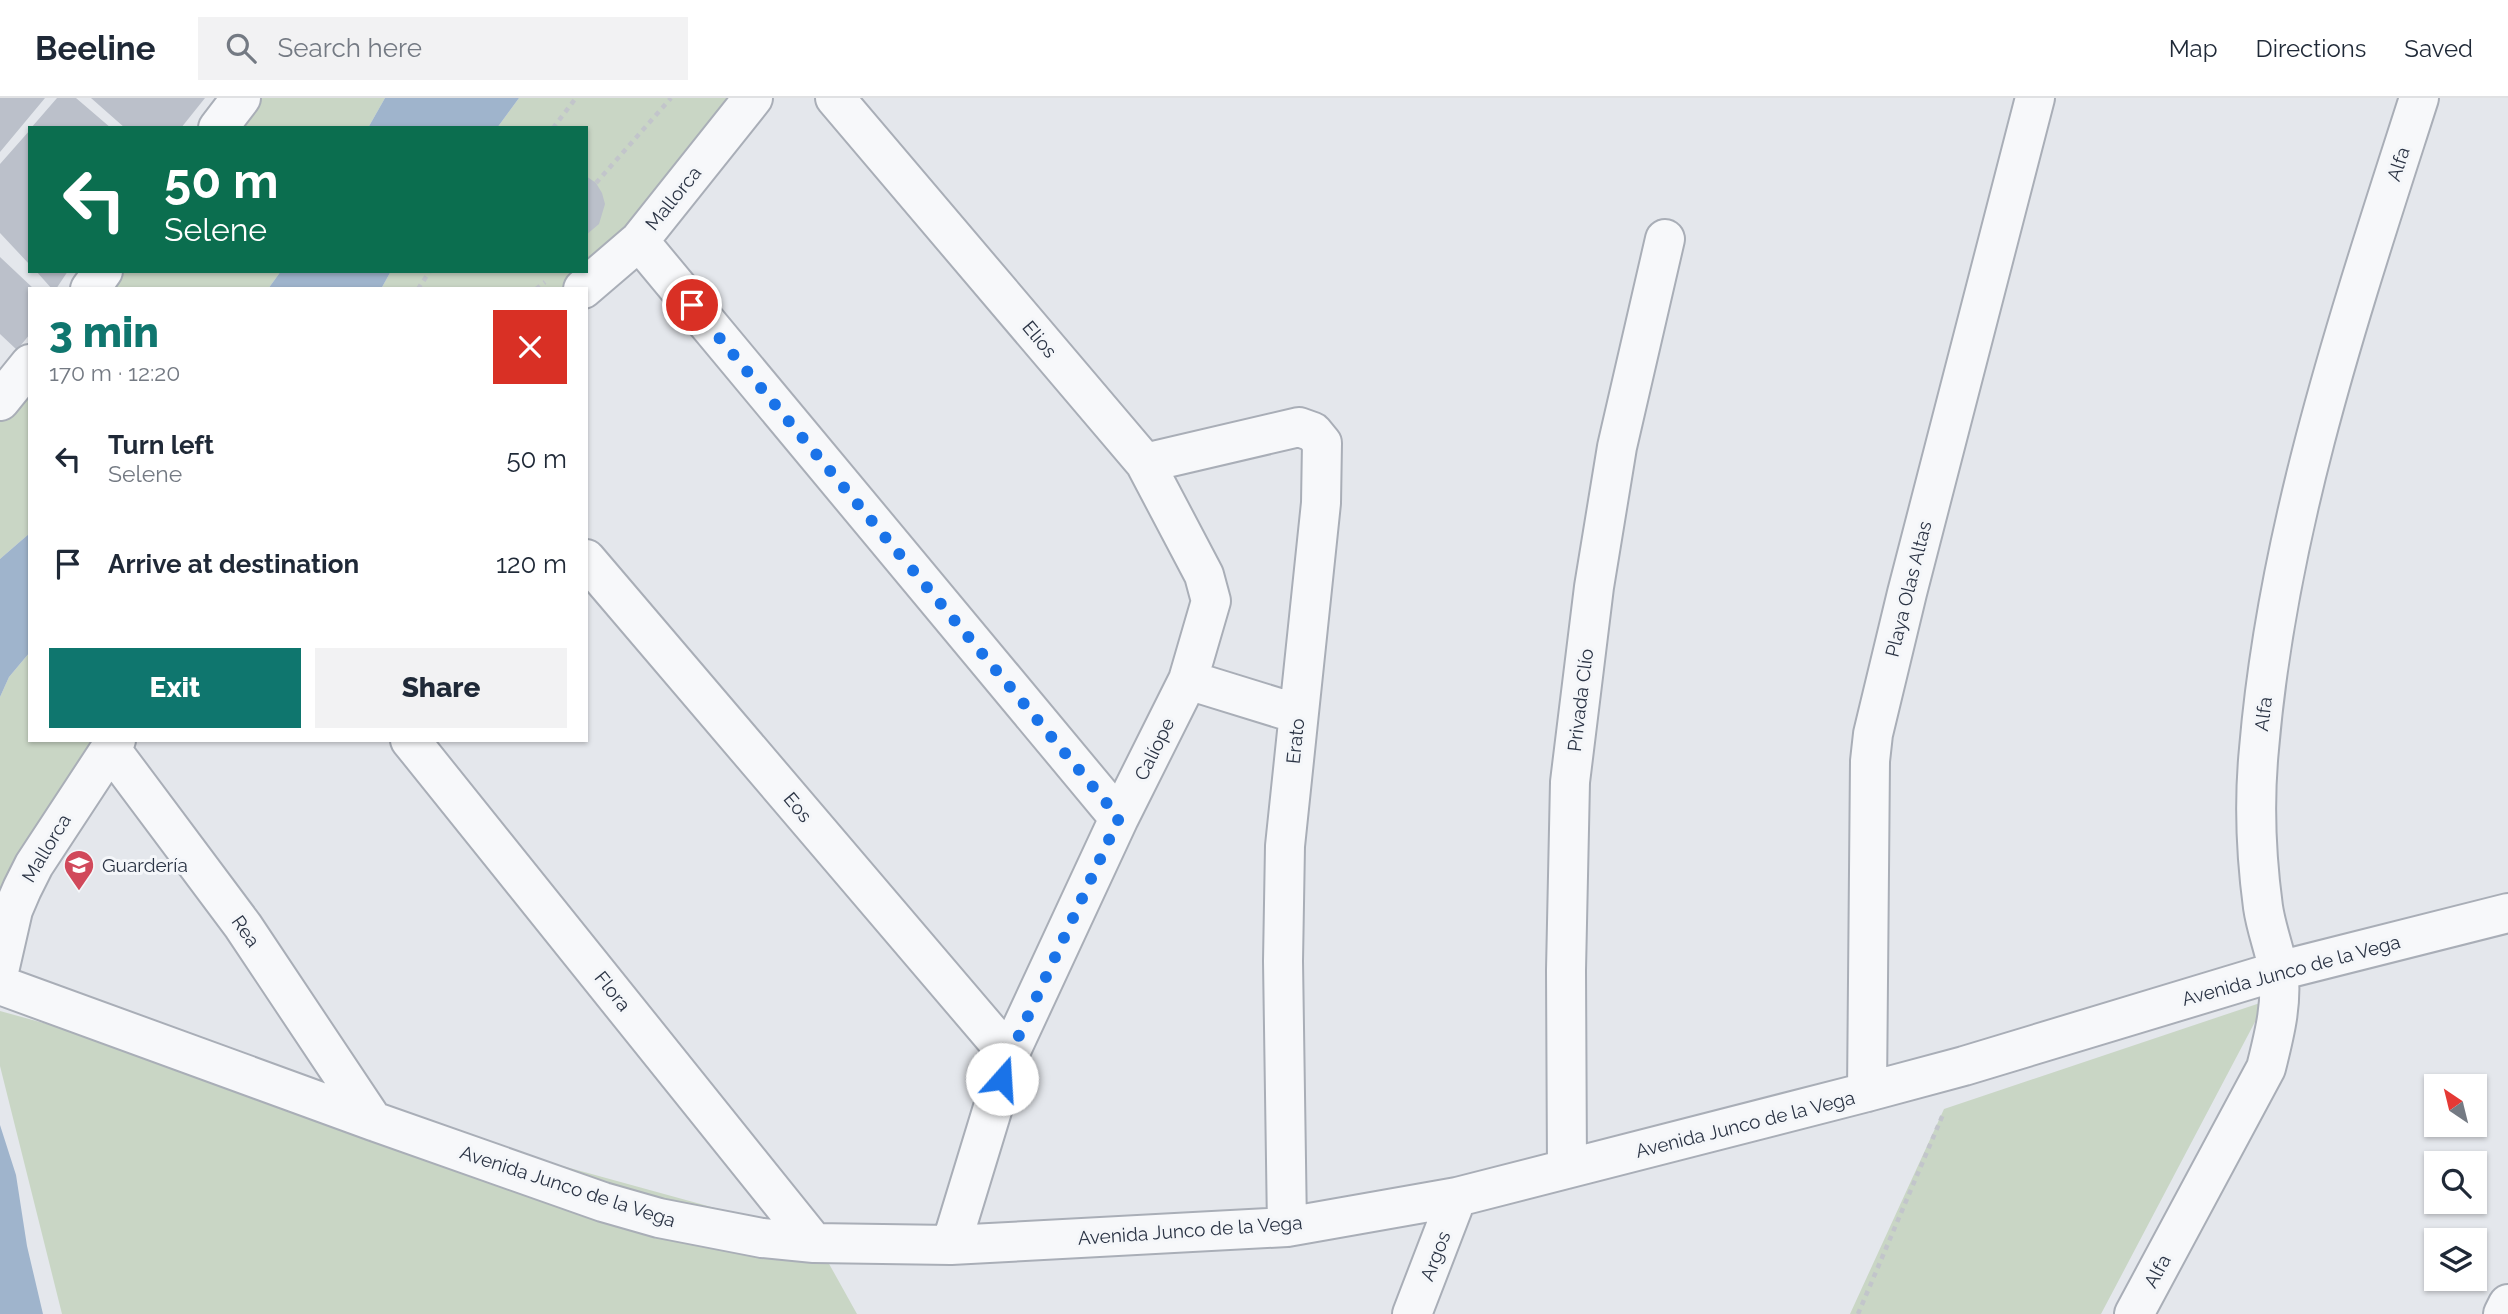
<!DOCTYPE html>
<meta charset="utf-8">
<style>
body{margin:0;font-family:Raleway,sans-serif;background:#f2f2f3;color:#1f2937;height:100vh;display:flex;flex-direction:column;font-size:26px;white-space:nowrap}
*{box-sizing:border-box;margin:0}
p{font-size:23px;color:#747a83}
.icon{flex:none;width:38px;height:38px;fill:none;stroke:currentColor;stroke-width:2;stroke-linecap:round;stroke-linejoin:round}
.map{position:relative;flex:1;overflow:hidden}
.details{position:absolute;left:28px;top:189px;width:560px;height:455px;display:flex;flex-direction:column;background:#fff;border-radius:0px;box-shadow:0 2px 5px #0004}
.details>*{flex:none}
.banner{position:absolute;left:28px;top:28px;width:560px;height:147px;border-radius:0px;box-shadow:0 2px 5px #0004;background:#0b6e4f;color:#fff;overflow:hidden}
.needle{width:46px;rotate:325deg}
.fabs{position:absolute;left:2424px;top:976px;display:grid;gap:14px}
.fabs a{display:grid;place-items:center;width:63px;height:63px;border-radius:0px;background:#fff;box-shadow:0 2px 5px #0004;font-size:35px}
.pin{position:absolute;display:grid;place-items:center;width:60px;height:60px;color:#fff;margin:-30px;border:4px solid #fff;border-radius:50%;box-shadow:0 2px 7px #0007}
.me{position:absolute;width:77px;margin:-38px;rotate:19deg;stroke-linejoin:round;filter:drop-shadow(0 0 5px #0008)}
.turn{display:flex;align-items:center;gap:24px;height:147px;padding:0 21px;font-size:32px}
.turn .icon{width:91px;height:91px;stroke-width:2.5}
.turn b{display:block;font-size:49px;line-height:60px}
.round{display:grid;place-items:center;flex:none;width:74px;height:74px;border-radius:0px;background:#f2f2f3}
.summary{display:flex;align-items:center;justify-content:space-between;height:119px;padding:0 21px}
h1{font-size:42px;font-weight:800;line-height:52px;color:#0f766e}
.primary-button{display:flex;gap:14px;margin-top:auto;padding:14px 21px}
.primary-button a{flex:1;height:80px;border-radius:0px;background:#0f766e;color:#fff;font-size:28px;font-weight:800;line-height:80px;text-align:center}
.primary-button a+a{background:#f2f2f3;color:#1f2937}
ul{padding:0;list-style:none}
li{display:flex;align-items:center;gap:21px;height:105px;padding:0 21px}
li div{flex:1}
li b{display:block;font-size:26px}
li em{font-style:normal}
header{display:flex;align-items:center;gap:42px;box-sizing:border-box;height:98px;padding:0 35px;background:#fff;border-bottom:2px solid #e0e1e3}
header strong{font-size:33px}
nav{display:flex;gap:38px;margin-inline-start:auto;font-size:24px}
.search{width:490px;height:63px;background:#f2f2f3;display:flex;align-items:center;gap:18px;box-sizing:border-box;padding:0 24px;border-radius:0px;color:#747a83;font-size:26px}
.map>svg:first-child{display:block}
.green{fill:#c9d6c5}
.water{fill:#9fb4cc}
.building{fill:#bbc0ca}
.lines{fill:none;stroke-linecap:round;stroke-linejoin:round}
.minor-casing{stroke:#a9aeb7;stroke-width:42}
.path{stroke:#c2c5cb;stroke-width:4.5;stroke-dasharray:5 5;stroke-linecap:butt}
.minor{stroke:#f7f8fa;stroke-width:38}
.route{stroke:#1a73e8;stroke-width:12;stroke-dasharray:0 21.6}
.labels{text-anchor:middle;stroke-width:6;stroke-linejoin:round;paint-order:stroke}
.street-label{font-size:19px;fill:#2b3445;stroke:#f4f6f9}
.poi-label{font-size:19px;fill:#2b3445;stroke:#f4f6f9;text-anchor:start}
</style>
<header>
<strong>Beeline</strong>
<div class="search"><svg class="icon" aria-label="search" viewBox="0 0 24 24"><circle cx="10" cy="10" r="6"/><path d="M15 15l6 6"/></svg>Search here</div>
<nav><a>Map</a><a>Directions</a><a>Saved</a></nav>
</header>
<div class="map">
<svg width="2508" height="1216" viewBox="0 0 2508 1216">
<rect width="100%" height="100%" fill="#e4e7ec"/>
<path class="green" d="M250 0H385L368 30H226Z
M519 0H753L583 191H381L391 173H586V30H497Z
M109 173H281L268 191H94Z
M30 270V435L0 461V306Z
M30 554V642H116L0 869V599L9 579Z
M2266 903 2101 1216H1850L1944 1011Z
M0 913 813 1137 857 1216H62L0 968Z"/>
<path class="water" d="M385 0H519L497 30H368Z
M281 173H391L381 191H268Z
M30 435V554L9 579 0 599V461Z
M0 1027 16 1077 27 1148 43 1216H0Z"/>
<path class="building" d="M0 0H45L0 54Z
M57 0H76L111 30H31Z
M91 0H205L181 30H125Z
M30 32V167L0 135V66Z
M586 78 596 85 602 95 605 106 599 126 586 137Z
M0 159 34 191H30V236L17 252 0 236Z
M36 173H68L56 191H52Z"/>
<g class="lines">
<g class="minor-casing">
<path id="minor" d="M835 0 1145 365 1204 477 1211 503 1188 582 1119 720 1009 957 951 1147
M218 30 241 0
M639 143 1119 720
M90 191 103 173
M583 191 639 143 753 0
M0 303 30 266
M1145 365 1299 329 1313 334 1322 345 1321 405 1285 748 1283 863 1287 1129
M586 461 1009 957
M1188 582 1298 616
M410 642 814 1145
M110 650 243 828 373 1023
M0 869 13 812 22 791 34 767 116 642
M0 887 373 1023 603 1104 659 1120 762 1140 814 1145 951 1147 1287 1129 1457 1099 1867 994 1964 968 2278 873 2508 815
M1867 994 1870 663 1873 636 1907 495 2035 0
M1567 1071 1566 872 1570 684 1594 489 1617 349 1665 141
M1412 1216 1457 1099
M2134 1216 2266 970C2274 938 2283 904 2278 871 2274 850 2266 830 2263 809 2256 757 2254 702 2259 651 2278 427 2351 212 2419 0
M2503 1216 2508 1206"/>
</g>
<path class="path" d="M553 30 576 0
M596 85 671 0
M418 191 430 173
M536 191 545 184
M1858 1216 1944 1014"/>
<use href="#minor" class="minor"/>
</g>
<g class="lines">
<path class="route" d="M692 207 1119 720 1010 957 1002 981"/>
</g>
<defs>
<g id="school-pin" transform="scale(1.575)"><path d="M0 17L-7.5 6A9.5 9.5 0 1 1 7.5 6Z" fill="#d1495b" stroke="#f4f6f9"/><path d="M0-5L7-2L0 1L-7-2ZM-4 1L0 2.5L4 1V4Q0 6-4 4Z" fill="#fff"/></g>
</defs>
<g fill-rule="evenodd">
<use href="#school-pin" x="79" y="767"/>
</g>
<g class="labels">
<g class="street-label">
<text transform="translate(2398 66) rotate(-72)" y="7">Alfa</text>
<text transform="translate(673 100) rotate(-51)" y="7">Mallorca</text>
<text transform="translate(1040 241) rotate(50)" y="7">Elios</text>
<text transform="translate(1908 491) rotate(-76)" y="7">Playa Olas Altas</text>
<text transform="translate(1580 602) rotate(-83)" y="7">Privada Clío</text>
<text transform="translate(2263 616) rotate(-83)" y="7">Alfa</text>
<text transform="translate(1295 643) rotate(-84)" y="7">Erato</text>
<text transform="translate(1154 651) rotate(-64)" y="7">Calíope</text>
<text transform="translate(798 709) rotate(50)" y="7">Eos</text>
<text transform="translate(46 750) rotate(-59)" y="7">Mallorca</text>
<text transform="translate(246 833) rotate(55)" y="7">Rea</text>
<text transform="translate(2291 872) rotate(-15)" y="7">Avenida Junco de la Vega</text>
<text transform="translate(613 893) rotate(51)" y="7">Flora</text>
<text transform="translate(1745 1026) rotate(-14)" y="7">Avenida Junco de la Vega</text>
<text transform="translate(568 1088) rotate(18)" y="7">Avenida Junco de la Vega</text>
<text transform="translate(1190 1132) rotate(-4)" y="7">Avenida Junco de la Vega</text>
<text transform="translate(1435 1158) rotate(-69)" y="7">Argos</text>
<text transform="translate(2157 1173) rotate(-62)" y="7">Alfa</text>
</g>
<g class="poi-label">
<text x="102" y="774">Guardería</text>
</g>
</g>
</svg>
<div class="fabs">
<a><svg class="needle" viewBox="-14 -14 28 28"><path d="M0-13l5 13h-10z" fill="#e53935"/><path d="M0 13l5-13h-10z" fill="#747a83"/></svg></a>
<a><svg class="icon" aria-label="search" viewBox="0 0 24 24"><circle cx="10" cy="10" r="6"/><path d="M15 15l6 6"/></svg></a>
<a><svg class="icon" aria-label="layers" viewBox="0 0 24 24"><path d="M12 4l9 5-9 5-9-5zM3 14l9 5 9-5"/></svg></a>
</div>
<div class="pin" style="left:692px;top:207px;background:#d93025"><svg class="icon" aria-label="arrive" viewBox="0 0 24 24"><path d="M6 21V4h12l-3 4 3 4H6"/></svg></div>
<svg class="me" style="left:1002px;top:981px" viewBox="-20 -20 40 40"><circle r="19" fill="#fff"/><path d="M0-13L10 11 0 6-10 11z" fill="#1a73e8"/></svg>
<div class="banner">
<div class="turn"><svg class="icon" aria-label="left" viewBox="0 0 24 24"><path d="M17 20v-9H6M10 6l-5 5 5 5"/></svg><div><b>50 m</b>Selene</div></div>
</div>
<section class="details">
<div class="summary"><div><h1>3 min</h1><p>170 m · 12:20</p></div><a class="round" style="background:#d93025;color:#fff"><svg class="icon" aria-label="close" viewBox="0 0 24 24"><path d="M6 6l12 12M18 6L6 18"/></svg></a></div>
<ul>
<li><svg class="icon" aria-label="left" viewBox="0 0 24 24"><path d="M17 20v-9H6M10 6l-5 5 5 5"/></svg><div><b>Turn left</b><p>Selene</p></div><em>50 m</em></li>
<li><svg class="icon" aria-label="arrive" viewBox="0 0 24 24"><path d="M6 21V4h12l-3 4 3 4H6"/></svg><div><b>Arrive at destination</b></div><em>120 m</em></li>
</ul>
<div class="primary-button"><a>Exit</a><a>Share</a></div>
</section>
</div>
